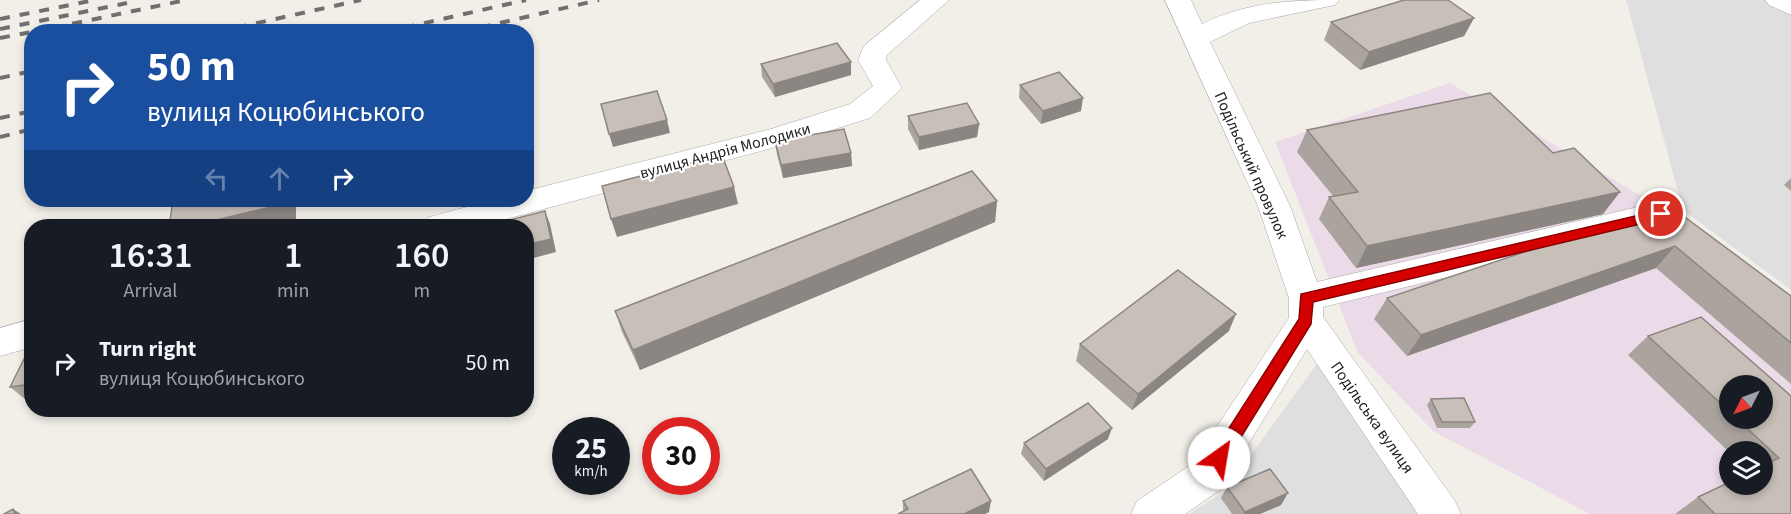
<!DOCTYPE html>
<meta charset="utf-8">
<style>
body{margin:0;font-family:"Source Sans 3",sans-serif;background:#20242c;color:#f1f3f6;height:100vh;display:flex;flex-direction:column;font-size:22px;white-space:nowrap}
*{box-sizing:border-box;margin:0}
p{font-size:20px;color:#9ea1a6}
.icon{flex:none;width:33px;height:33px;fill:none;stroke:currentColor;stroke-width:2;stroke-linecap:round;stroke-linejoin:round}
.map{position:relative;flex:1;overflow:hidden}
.side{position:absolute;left:24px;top:219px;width:510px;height:198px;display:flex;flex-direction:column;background:#171b24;border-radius:24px;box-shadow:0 3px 9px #0003}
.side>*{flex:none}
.top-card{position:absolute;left:24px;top:24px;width:510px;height:183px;border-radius:24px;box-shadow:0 3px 9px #0003;background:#1a4fa0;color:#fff;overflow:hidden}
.needle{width:39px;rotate:228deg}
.tools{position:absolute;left:1719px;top:375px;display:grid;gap:12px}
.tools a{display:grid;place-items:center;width:54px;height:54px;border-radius:50%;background:#171b24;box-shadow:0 3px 9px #0003;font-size:30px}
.speed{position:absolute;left:552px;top:417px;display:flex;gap:12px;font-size:30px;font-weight:700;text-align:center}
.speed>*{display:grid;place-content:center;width:78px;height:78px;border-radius:50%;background:#171b24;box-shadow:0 3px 9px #0003;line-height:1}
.speed small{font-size:15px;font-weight:400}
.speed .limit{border:9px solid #d22;background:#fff;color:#111}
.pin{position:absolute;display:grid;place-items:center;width:51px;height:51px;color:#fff;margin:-26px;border:3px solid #fff;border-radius:50%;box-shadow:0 2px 6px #0007}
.me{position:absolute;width:66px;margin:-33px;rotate:32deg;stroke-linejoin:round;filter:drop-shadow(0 0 4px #0008)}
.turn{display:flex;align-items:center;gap:21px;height:126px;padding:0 24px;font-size:27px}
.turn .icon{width:78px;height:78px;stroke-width:2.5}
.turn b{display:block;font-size:42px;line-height:51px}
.lanes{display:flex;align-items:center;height:57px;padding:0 24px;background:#0003;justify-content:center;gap:30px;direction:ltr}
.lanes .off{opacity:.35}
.eta{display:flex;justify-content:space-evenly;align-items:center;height:102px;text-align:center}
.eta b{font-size:36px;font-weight:600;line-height:42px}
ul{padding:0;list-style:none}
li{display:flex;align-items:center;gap:18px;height:84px;padding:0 24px}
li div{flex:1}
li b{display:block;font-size:22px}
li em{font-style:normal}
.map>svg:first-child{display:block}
.residential{fill:#e0dfdf}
.industrial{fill:#ebdbe8;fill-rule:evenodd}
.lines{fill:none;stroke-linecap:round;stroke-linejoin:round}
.minor-casing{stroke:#a9a9a9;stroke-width:1}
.minor{fill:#fff;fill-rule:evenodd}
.rail{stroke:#707070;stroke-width:4;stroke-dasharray:10 10;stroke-linecap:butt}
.wall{fill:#aba49e;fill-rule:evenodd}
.shaded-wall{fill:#8b8681}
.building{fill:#c7bfb8;stroke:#8b8681;stroke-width:1.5}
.route{fill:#d40000;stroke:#8a0000;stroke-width:1.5}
.labels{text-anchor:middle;stroke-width:4.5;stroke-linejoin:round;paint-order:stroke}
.street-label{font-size:16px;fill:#222;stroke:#fff}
</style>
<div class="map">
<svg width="1791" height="514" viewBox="0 0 1791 514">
<rect width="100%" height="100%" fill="#f2efe9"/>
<path class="residential" d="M1626 0H1791V290L1683 210Z
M1327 350 1420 514H1189L1224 492Z"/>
<path class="industrial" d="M1450 83 1665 210 1791 307V514H1590L1433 431 1358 353 1275 142ZM1730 386H1762V418H1730ZM1730 452H1762V484H1730Z"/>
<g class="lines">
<g class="minor-casing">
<path id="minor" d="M920 0H949L887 55 886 60 902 88 870 118 787 144 480 226H422L427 218C460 208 492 200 526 200V191L771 129 850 104 873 86 858 60 864 46Z
M1165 0H1191L1202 24C1246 2 1291 0 1339 0L1335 5 1249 23 1210 42 1290 206 1317 282 1638 207 1649 211 1654 219 1649 227 1638 231 1323 307V317L1455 501 1461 514H1418L1307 349 1220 490 1185 514H1131L1137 501 1192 464 1289 318V298L1258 206Z
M1765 0H1791V15L1769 5Z
M32 319V347L0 356V328Z"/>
</g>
<use href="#minor" class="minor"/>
<path class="rail" d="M0 19 95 0
M0 29 127 3
M33 32 186 0
M217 32 361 0
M385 32 526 0
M461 32 599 0
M0 38 32 32
M0 78 32 71
M0 118 32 111
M0 137 32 129"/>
</g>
<path class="wall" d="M1474 18 1464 36 1360 70 1324 40 1331 22Z
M761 64 851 75 775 97 762 77Z
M1020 85 1081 111 1041 124 1019 98Z
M908 116 979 124 977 137 919 150 908 129Z
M1307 130 1603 214 1356 268 1319 219 1329 197 1333 196 1297 152Z
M775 141 851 153 852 166 783 178 777 154Z
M1791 178V191L1784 185Z
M997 201 995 222 640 370 622 332 615 311Z
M1674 209 1791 296V384L1656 268 1407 356 1374 319 1387 298Z
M1229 331 1132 410 1076 361 1080 344Z
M1648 336 1791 396V514H1675L1698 497 1762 484V452H1730V453L1628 355ZM1730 386 1762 418H1730Z
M32 343V398L25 399 10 387Z
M1431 399 1475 422 1470 428H1437L1427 405Z
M1108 439 1044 481 1021 454 1024 443Z
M1227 487 1281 505 1260 514H1232L1221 498Z
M903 501 989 512 985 514H898L903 512Z"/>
<path class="shaded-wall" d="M1474 18 1464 36 1360 70 1369 52Z
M851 62V75L775 97 773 84Z
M1083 98 1081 111 1041 124 1043 111Z
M667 120 670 133 613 147 609 134Z
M979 124 977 137 919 150V137Z
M851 153 852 166 783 178 781 165Z
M734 187 738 204 617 237 611 219Z
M1620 192 1603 214 1356 268 1367 246Z
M284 200H296V222L279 226H191Z
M997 201 995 222 640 370 633 350Z
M545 211 550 224 556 252 526 260V245Z
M1675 246 1656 268 1407 356 1421 335Z
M1236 314 1229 331 1132 410 1138 394Z
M1112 428 1108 439 1044 481 1046 469Z
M1288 493 1281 505 1260 514H1244L1245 512Z
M991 501 989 512 985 514H964Z
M13 509 21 514H15Z"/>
<path class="building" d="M1404 0H1448L1474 18 1369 52 1331 22Z
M837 43 851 62 773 84 761 64Z
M1059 72 1083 98 1043 111 1020 85Z
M657 91 667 120 609 134 601 104Z
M1490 93 1553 153 1574 148 1620 192 1367 246 1329 197 1358 192 1307 130Z
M967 103 979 124 919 137 908 116Z
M844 129 851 153 781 165 775 141Z
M722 155 734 187 611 219 602 186Z
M972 171 997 201 633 350 615 311Z
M177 200H284V204L191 226H169L173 201Z
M1674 209 1791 296V343L1675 246 1421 335 1387 298 1605 225Z
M545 211 551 239 526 245V226H486Z
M1178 270 1236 314 1138 394 1080 344Z
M1701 317 1791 396V514H1715L1698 497 1730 482V484H1762V466L1779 458 1736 418H1762V386H1730V412L1648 336Z
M32 343V384L10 387Z
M1464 398 1475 422H1442L1431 399Z
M1088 403 1112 428 1046 469 1024 443Z
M971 469 991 501 964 514H898L908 509 903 501Z
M1270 469 1288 493 1245 512 1227 487Z
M13 509 15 514H4Z"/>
<path class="route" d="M1661 210 1666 211V218L1313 302 1311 324 1225 463H1213L1211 458 1213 453 1299 319 1301 294Z"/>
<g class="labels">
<g class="street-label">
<text transform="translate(725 150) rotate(-15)" y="6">вулиця Андрія Молодики</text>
<text transform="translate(1252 165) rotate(66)" y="6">Подільський провулок</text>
<text transform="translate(1373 417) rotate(55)" y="6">Подільська вулиця</text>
</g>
</g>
</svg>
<div class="tools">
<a><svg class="needle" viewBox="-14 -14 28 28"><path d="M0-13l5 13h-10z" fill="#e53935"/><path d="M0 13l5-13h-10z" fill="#9ea1a6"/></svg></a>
<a><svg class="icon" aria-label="layers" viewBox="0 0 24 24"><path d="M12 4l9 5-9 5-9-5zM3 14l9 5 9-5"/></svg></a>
</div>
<div class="speed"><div>25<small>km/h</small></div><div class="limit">30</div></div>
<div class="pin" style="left:1661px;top:214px;background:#d93025"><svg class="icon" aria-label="arrive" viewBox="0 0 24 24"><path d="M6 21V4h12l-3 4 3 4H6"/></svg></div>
<svg class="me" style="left:1219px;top:458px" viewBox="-20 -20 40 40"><circle r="19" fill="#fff"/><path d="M0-13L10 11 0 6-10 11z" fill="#d40000"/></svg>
<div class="top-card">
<div class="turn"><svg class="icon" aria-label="right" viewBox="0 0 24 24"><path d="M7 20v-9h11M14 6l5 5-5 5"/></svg><div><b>50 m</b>вулиця Коцюбинського</div></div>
<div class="lanes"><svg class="icon off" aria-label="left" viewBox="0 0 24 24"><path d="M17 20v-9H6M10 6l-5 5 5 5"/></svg><svg class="icon off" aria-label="ahead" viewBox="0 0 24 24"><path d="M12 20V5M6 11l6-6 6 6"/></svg><svg class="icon" aria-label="right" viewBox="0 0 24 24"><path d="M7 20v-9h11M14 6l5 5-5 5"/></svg></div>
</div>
<section class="side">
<div class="eta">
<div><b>16:31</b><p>Arrival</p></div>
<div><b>1</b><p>min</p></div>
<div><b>160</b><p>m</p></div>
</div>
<ul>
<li><svg class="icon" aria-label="right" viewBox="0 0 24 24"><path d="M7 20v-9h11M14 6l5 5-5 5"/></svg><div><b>Turn right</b><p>вулиця Коцюбинського</p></div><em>50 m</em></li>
</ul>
</section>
</div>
